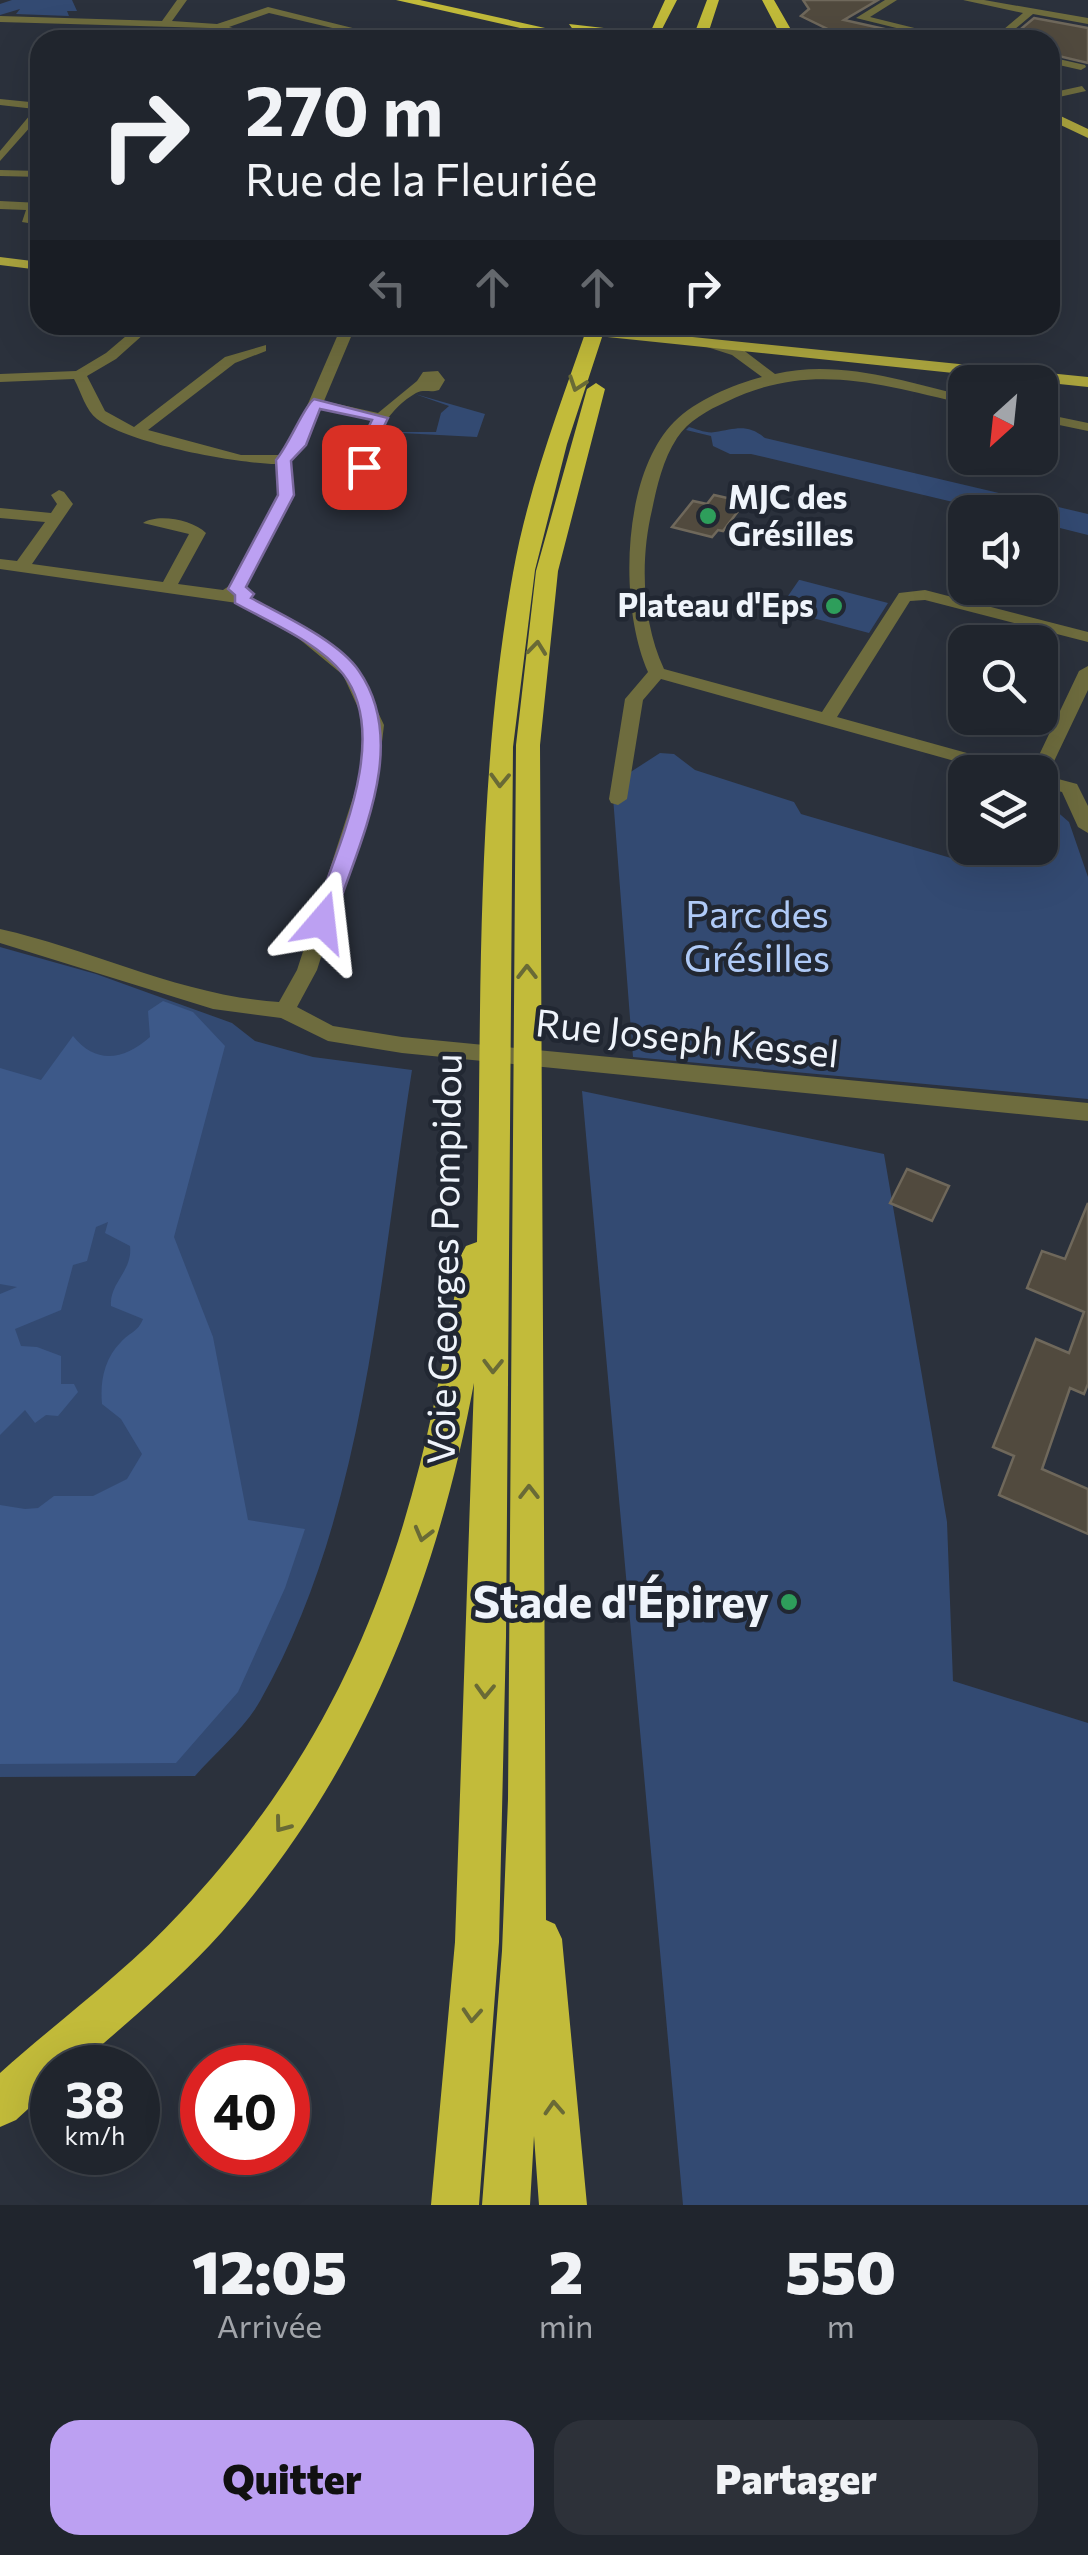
<!DOCTYPE html>
<html lang="fr">
<meta charset="utf-8">
<style>
body{margin:0;font-family:Commissioner,sans-serif;background:#2d3139;color:#f1f3f6;height:100vh;display:flex;flex-direction:column;font-size:38px;white-space:nowrap}
*{box-sizing:border-box;margin:0}
p{font-size:32px;color:#a2a5aa}
.icon{flex:none;width:55px;height:55px;fill:none;stroke:currentColor;stroke-width:2;stroke-linecap:round;stroke-linejoin:round}
.map{position:relative;height:2205px;overflow:hidden}
.sheet{display:flex;flex-direction:column;background:#20252d;flex:1}
.sheet>*{flex:none}
.top-card{position:absolute;left:30px;top:30px;width:1030px;height:305px;border-radius:30px;box-shadow:0 10px 40px #0002,0 0 0 2px #3d4249;background:#20252d;color:#f1f3f6;overflow:hidden}
.needle{width:65px;rotate:207deg}
.tools{position:absolute;left:948px;top:365px;display:grid;gap:20px}
.tools a{display:grid;place-items:center;width:110px;height:110px;border-radius:20px;background:#20252d;box-shadow:0 10px 40px #0002,0 0 0 2px #3d4249;font-size:50px}
.speed{position:absolute;left:30px;top:2045px;display:flex;gap:20px;font-size:50px;font-weight:700;text-align:center}
.speed>*{display:grid;place-content:center;width:130px;height:130px;border-radius:50%;background:#20252d;box-shadow:0 10px 40px #0002,0 0 0 2px #3d4249;line-height:1}
.speed small{font-size:25px;font-weight:400}
.speed .limit{border:15px solid #d22;background:#fff;color:#111}
.pin{position:absolute;display:grid;place-items:center;width:85px;height:85px;color:#fff;margin:-42px;border-radius:20px;box-shadow:0 5px 15px #0006}
.me{position:absolute;width:110px;margin:-55px;rotate:17deg;stroke-linejoin:round;filter:drop-shadow(0 0 8px #0008)}
.turn{display:flex;align-items:center;gap:35px;height:210px;padding:0 50px;font-size:45px}
.turn .icon{width:130px;height:130px;stroke-width:2.5}
.turn b{display:block;font-size:70px;line-height:85px}
.lanes{display:flex;align-items:center;height:95px;padding:0 50px;background:#0003;justify-content:center;gap:50px;direction:ltr}
.lanes .off{opacity:.35}
.eta{display:flex;justify-content:space-evenly;align-items:center;height:170px;text-align:center}
.eta b{font-size:60px;font-weight:800;line-height:70px}
.primary-button{display:flex;gap:20px;margin-top:auto;padding:20px 50px}
.primary-button a{flex:1;height:115px;border-radius:30px;background:#bca0f2;color:#111;font-size:40px;font-weight:800;line-height:115px;text-align:center}
.primary-button a+a{background:#2d3139;color:#f1f3f6}
.map>svg:first-child{display:block}
.green{fill:#334a72}
.forest{fill:#3d5989}
.building{fill:#514a3e;stroke:#6f685b;stroke-width:2.5}
.lines{fill:none;stroke-linecap:round;stroke-linejoin:round}
.minor{fill:#6e6c3e;fill-rule:evenodd}
.major{fill:#aaa43e;fill-rule:evenodd}
.highway{fill:#c2bb3a;fill-rule:evenodd}
.oneway{stroke:#696a36}
.route{fill:#bca0f2;stroke:#7a689d;stroke-width:2.5}
.leisure-dot{fill:#2e9e5b;stroke:#212732;stroke-width:4}
.labels{text-anchor:middle;stroke-width:9;stroke-linejoin:round;paint-order:stroke}
.far-poi-label{font-size:32px;font-weight:bold;fill:#eff4fb;stroke:#212732;text-anchor:start}
.park-label{font-size:38px;fill:#afcaf7;stroke:#212732}
.street-label{font-size:38px;fill:#eff4fb;stroke:#212732}
.near-poi-label{font-size:45px;font-weight:bold;fill:#eff4fb;stroke:#212732;text-anchor:end}
</style>
<div class="map">
<svg width="1088" height="2205" viewBox="0 0 1088 2205">
<rect width="100%" height="100%" fill="#2b313c"/>
<path class="green" d="M12 0H72L77 11H67L69 16 16 14 20 9 0 15V4Z
M415 394 485 414 477 437 382 432H436L441 413 449 406Z
M689 427C696 429 708 434 715 432 735 429 747 423 765 438L1088 514V535L1040 523V512H995L751 454H730L713 446 711 436 686 430Z
M799 580H800L888 603 869 633 779 609Z
M660 753 674 754 695 770 794 802 801 814 968 863 976 848H1040V797L1069 822 1088 877V1099L633 1057 612 784Z
M0 947 96 974 232 1023 255 1041 313 1057 412 1070C379 1278 366 1515 260 1701 245 1728 216 1752 195 1776L0 1777Z
M582 1091 884 1154 947 1522 953 1681 1088 1723V2205H683Z"/>
<path class="forest" d="M163 1001 193 1012 225 1046 174 1237 213 1337 248 1520 305 1529 285 1588 238 1692 176 1763 0 1764V1505L25 1509 38 1508 54 1496H93L127 1479 142 1454 121 1419 102 1404C100 1382 104 1359 121 1342 130 1332 138 1332 143 1319L111 1306C109 1283 133 1271 130 1246L105 1233 108 1222 96 1227 87 1261 73 1265 61 1310 15 1329 21 1346 37 1347 61 1356V1384H74L78 1392 58 1416 46 1415 35 1423 25 1410 0 1435V1294L17 1287 0 1284V1068L41 1080 73 1036C96 1065 124 1060 150 1037L148 1011Z"/>
<path class="building" d="M803 0H878L844 20 907 34 906 40H855L838 34 801 16 809 9Z
M1034 18 1088 28V63L1050 54V40H1008Z
M714 495 745 502 723 531 718 530 712 537 672 527 693 501 707 504Z
M907 1169 949 1186 932 1221 890 1203Z
M1088 1203V1384L1084 1394 1070 1388 1042 1469 1088 1489V1534L999 1495 1014 1456 993 1447 1036 1339 1069 1353 1084 1312 1027 1288 1042 1251 1065 1259Z"/>
<g class="lines">
<path class="minor" d="M177 0H187L172 21 217 24 268 7 401 40H383L269 13 229 27 279 40H261L209 28 0 22V16L162 21Z
M885 0H897L870 17 963 40H945L856 18Z
M963 0H984L1088 18V24L1033 14 1002 40H991L1023 13Z
M1050 57 1085 65 1086 67 1081 70 1050 63Z
M1082 86 1086 91 1050 99V93Z
M0 99 40 103V116L0 161V151L35 109 0 105Z
M0 170 40 171V177L0 176Z
M0 201 40 203V211L34 216 40 217V225L22 222 26 210 0 209Z
M139 325H154L116 359 87 376 105 411 134 427 225 357 266 345V351L235 363 148 430 241 455H279L291 443 342 325H356L324 401 378 413 417 381 423 372 438 371 445 380 439 390C431 393 424 389 416 393 390 408 371 437 372 466L384 481 398 482 404 490 400 501 389 504 378 501 374 489 356 467 360 442 372 420 321 409 305 445 291 461 294 495 240 594 310 630 357 668 384 725 378 776 317 970 297 1007 333 1026 402 1037 1088 1103V1121L402 1053 328 1041 281 1018 213 1009 0 943V929C94 950 182 996 279 1002L297 970 360 776 366 725 343 675 298 638 237 603 0 569V559L17 561 45 522 0 518V508L51 513 57 504 51 495 59 490 64 492 73 504 32 564 163 582 189 534 143 523C158 513 193 520 206 533L178 584 223 590 229 586 278 495 276 464C234 463 130 444 97 419 86 411 81 392 74 379L0 382V374L76 371 106 353Z
M712 340 742 349 775 374C838 359 904 381 965 396V404C880 384 809 361 726 402 708 410 688 421 677 438 663 459 657 486 652 510 640 560 642 622 664 669L822 712 899 593 925 590 1088 632V642L925 600 910 601 837 717 1021 768 1023 772H994L661 679 643 700 627 799 618 805 611 803 609 799 625 699 648 672C619 607 621 476 674 422 696 400 732 385 762 377L732 355 707 347V341Z
M1040 413 1088 423V431L1040 421Z
M1088 666V690L1047 776 1077 784 1088 806V833L1078 827 1062 792 1040 786V772H1031L1079 671Z"/>
<path class="major" d="M662 29 743 37 749 40 662 35 609 40Z
M1050 111 1088 129V138L1050 120Z
M0 257 40 262V270L0 265Z
M523 325H574L1088 377V387L530 329Z"/>
<path class="highway" d="M396 0H420L599 40H573Z
M665 0H677L659 35H649Z
M707 0H719L706 40H692Z
M762 0H774L797 40H783Z
M569 24 630 31 637 35 630 39 574 31Z
M588 325H606L567 444 535 570 513 747 506 1637 499 1942 479 2205H431L455 1942 474 1383C435 1591 356 1788 210 1945 168 1989 121 2028 75 2068H52V2087L16 2120 0 2127V2073C60 2019 126 1972 181 1912 364 1717 421 1513 461 1255L466 1246 477 1242C482 1019 474 792 513 573 528 488 560 406 588 325Z
M596 383 605 389 558 571 540 745 546 1920 555 1924 562 1939 587 2205H539L534 2136 530 2205H482L502 1951 508 1799 516 745 536 571 587 389Z"/>
</g>
<defs><path id="oneway-chevron" d="M-2-3.5L2.5 0L-2 3.5" fill="none" stroke-width="1.6" stroke-linecap="round" stroke-linejoin="round" transform="scale(2.5)"/></defs>
<g class="oneway">
<use href="#oneway-chevron" transform="translate(577 384) rotate(109)"/>
<use href="#oneway-chevron" transform="translate(537 648) rotate(-84)"/>
<use href="#oneway-chevron" transform="translate(500 780) rotate(92)"/>
<use href="#oneway-chevron" transform="translate(527 972) rotate(-90)"/>
<use href="#oneway-chevron" transform="translate(493 1366) rotate(91)"/>
<use href="#oneway-chevron" transform="translate(529 1492) rotate(-90)"/>
<use href="#oneway-chevron" transform="translate(423 1534) rotate(105)"/>
<use href="#oneway-chevron" transform="translate(485 1691) rotate(92)"/>
<use href="#oneway-chevron" transform="translate(282 1825) rotate(127)"/>
<use href="#oneway-chevron" transform="translate(472 2015) rotate(94)"/>
<use href="#oneway-chevron" transform="translate(554 2108) rotate(-93)"/>
</g>
<path class="route" d="M314 399 388 418 372 451V467L364 471 356 467 357 451 372 420 320 409 306 445 291 461 294 495 246 587 254 594 251 598C282 615 339 641 359 671 411 746 357 845 333 922L322 929 312 922C334 854 393 738 343 674 318 642 269 622 235 603V595L228 589 278 495 276 460C290 443 304 406 314 399Z"/>
<g class="leisure-dot">
<circle cx="708" cy="516" r="10"/>
<circle cx="834" cy="606" r="10"/>
<circle cx="789" cy="1602" r="10"/>
</g>
<g class="labels">
<g class="far-poi-label">
<text x="728" y="509">MJC des<tspan x="728" dy="37">Grésilles</tspan></text>
<text x="814" y="617" text-anchor="end">Plateau d'Eps</text>
</g>
<g class="park-label">
<text x="757" y="928">Parc des<tspan x="757" dy="44">Grésilles</tspan></text>
</g>
<g class="street-label">
<text transform="translate(687 1039) rotate(6)" y="13">Rue Joseph Kessel</text>
<text transform="translate(445 1259) rotate(-89)" y="13">Voie Georges Pompidou</text>
</g>
<g class="near-poi-label">
<text x="769" y="1618">Stade d'Épirey</text>
</g>
</g>
</svg>
<div class="tools">
<a><svg class="needle" viewBox="-14 -14 28 28"><path d="M0-13l5 13h-10z" fill="#e53935"/><path d="M0 13l5-13h-10z" fill="#a2a5aa"/></svg></a>
<a><svg class="icon" aria-label="sound" viewBox="0 0 24 24"><path d="M4 9h4l5-4v14l-5-4H4zM17 9q2 3 0 6"/></svg></a>
<a><svg class="icon" aria-label="search" viewBox="0 0 24 24"><circle cx="10" cy="10" r="6"/><path d="M15 15l6 6"/></svg></a>
<a><svg class="icon" aria-label="layers" viewBox="0 0 24 24"><path d="M12 4l9 5-9 5-9-5zM3 14l9 5 9-5"/></svg></a>
</div>
<div class="speed"><div>38<small>km/h</small></div><div class="limit">40</div></div>
<div class="pin" style="left:364px;top:467px;background:#d93025"><svg class="icon" aria-label="arrive" viewBox="0 0 24 24"><path d="M6 21V4h12l-3 4 3 4H6"/></svg></div>
<svg class="me" style="left:322px;top:922px" viewBox="-20 -20 40 40"><path d="M0-17L14 15 0 8-14 15z" fill="#bca0f2" stroke="#fff" stroke-width="4"/></svg>
<div class="top-card">
<div class="turn"><svg class="icon" aria-label="right" viewBox="0 0 24 24"><path d="M7 20v-9h11M14 6l5 5-5 5"/></svg><div><b>270 m</b>Rue de la Fleuriée</div></div>
<div class="lanes"><svg class="icon off" aria-label="left" viewBox="0 0 24 24"><path d="M17 20v-9H6M10 6l-5 5 5 5"/></svg><svg class="icon off" aria-label="ahead" viewBox="0 0 24 24"><path d="M12 20V5M6 11l6-6 6 6"/></svg><svg class="icon off" aria-label="ahead" viewBox="0 0 24 24"><path d="M12 20V5M6 11l6-6 6 6"/></svg><svg class="icon" aria-label="right" viewBox="0 0 24 24"><path d="M7 20v-9h11M14 6l5 5-5 5"/></svg></div>
</div>
</div>
<section class="sheet">
<div class="eta">
<div><b>12:05</b><p>Arrivée</p></div>
<div><b>2</b><p>min</p></div>
<div><b>550</b><p>m</p></div>
</div>
<div class="primary-button"><a>Quitter</a><a>Partager</a></div>
</section>
